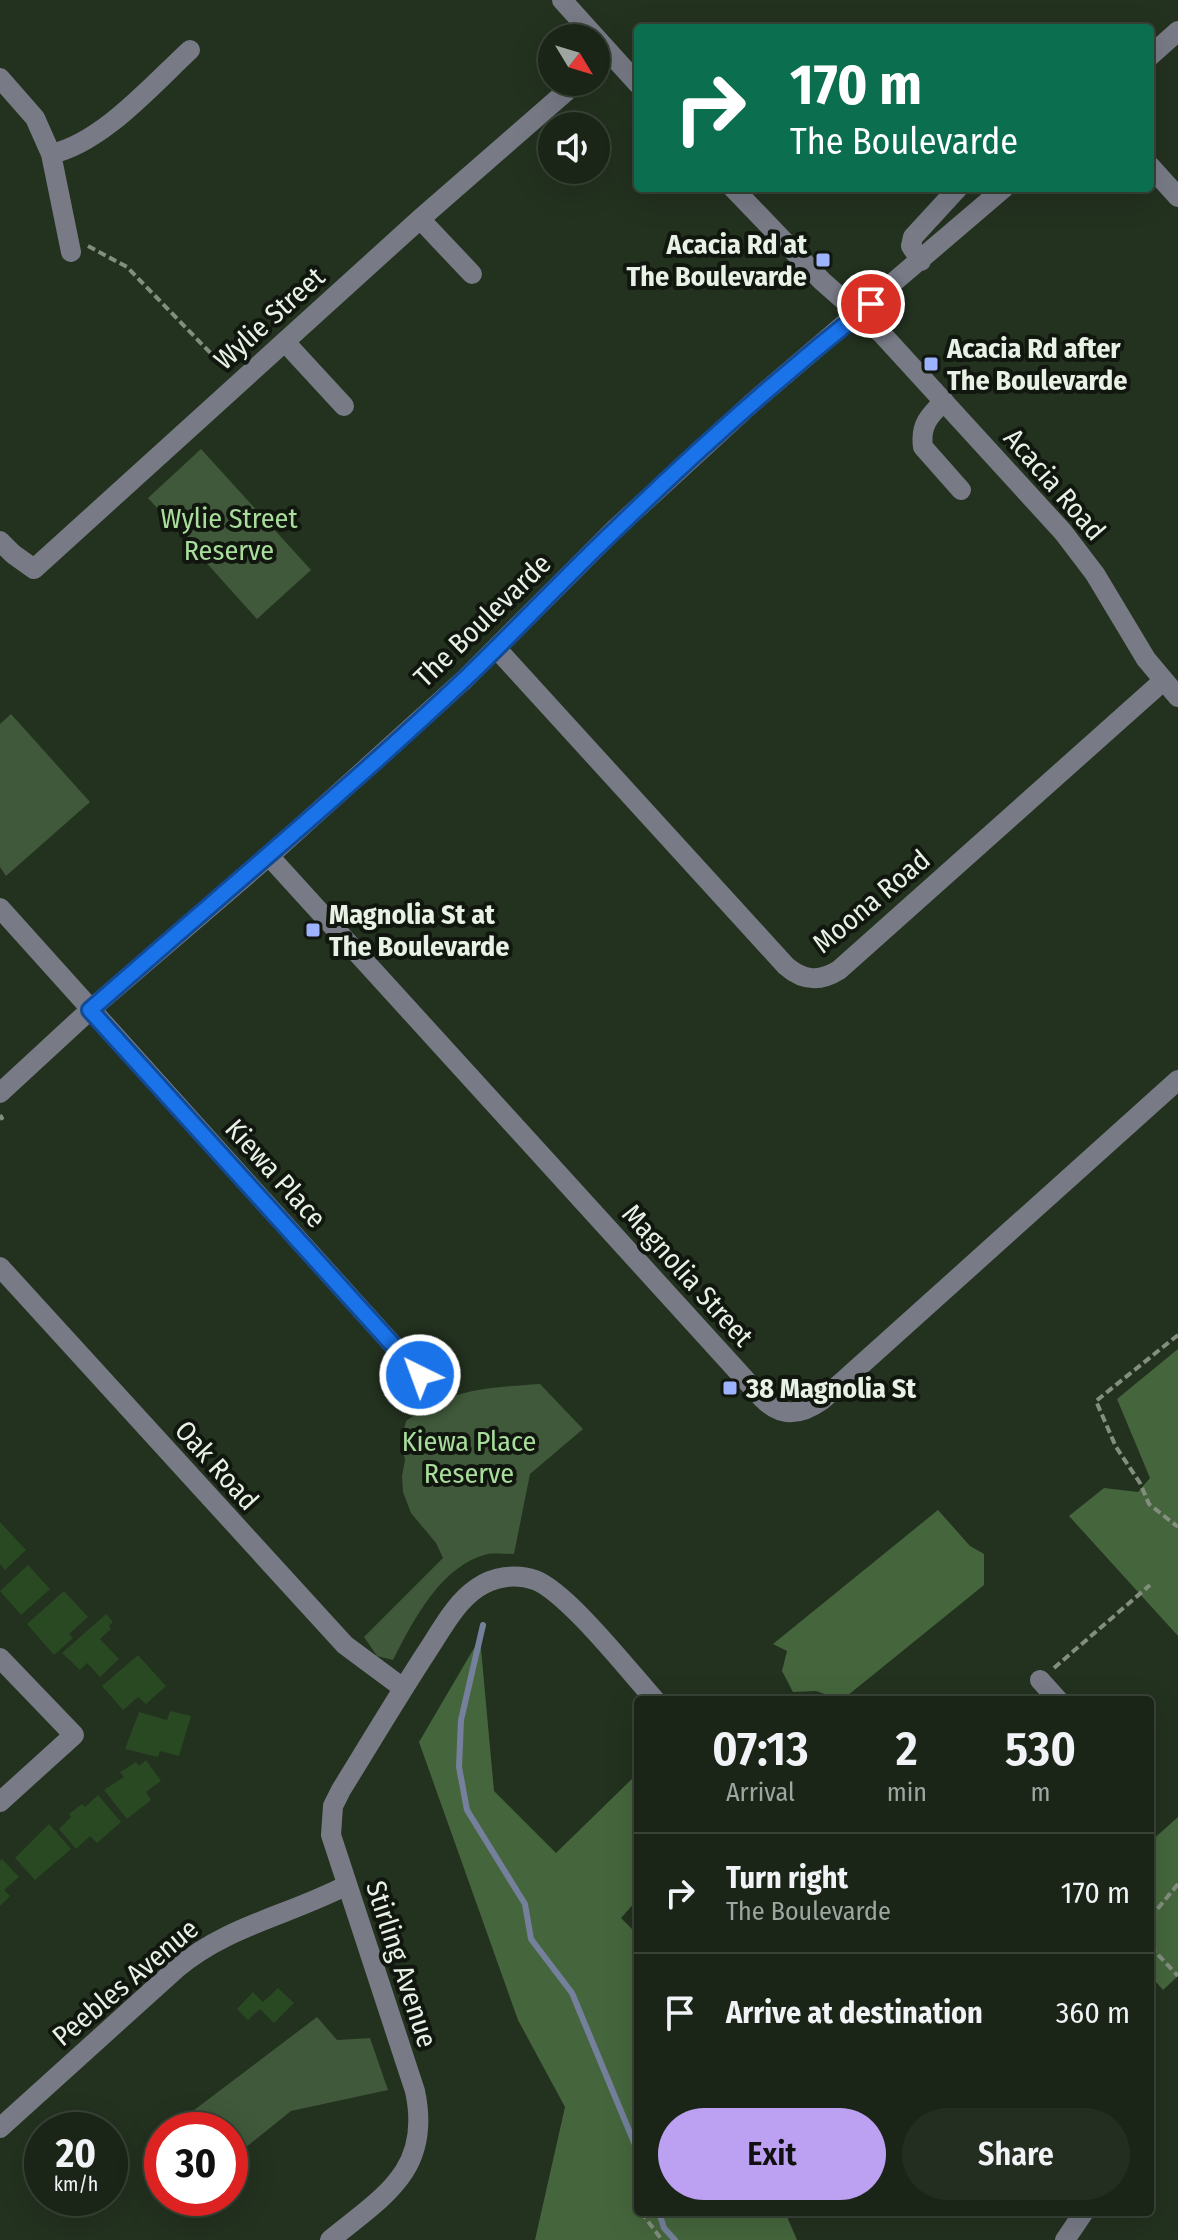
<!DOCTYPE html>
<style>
body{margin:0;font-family:"Fira Sans Condensed",sans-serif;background:#232d20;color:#f1f3f6;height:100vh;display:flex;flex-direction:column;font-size:30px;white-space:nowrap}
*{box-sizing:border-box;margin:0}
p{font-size:26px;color:#9fa5a1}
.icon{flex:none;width:44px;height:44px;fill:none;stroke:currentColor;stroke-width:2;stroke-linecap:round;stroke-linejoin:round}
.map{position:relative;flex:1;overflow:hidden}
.side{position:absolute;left:634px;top:1696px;width:520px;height:520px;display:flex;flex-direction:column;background:#1a2517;border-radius:8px;box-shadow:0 8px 32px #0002,0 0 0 2px #384236}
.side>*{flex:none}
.top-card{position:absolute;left:634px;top:24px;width:520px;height:168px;border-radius:8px;box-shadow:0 8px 32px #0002,0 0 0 2px #384236;background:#0b6e4f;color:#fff;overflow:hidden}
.needle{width:52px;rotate:128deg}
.tools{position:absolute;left:538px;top:24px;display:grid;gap:16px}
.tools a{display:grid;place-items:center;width:72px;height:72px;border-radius:50%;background:#1a2517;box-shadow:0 8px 32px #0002,0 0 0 2px #384236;font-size:40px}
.speed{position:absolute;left:24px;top:2112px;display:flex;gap:16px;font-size:40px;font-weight:700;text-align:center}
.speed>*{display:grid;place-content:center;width:104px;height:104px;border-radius:50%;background:#1a2517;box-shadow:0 8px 32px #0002,0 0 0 2px #384236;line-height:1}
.speed small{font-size:20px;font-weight:400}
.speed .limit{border:12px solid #d22;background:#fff;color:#111}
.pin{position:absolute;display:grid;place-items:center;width:68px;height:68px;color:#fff;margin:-34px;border:4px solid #fff;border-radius:50%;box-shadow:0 2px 8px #0007}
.me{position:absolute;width:88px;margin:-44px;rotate:318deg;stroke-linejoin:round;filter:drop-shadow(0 0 6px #0008)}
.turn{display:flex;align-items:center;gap:28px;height:168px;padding:0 24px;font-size:36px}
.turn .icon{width:104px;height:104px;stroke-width:2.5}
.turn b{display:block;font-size:56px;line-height:68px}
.eta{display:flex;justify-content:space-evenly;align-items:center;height:136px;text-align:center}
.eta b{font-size:48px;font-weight:600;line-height:56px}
.button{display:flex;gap:16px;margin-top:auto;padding:16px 24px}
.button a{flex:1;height:92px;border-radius:48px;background:#bca0f2;color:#111;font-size:32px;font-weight:600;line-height:92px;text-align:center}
.button a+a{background:#232d20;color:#f1f3f6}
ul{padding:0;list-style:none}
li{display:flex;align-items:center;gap:24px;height:120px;padding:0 24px;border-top:2px solid #384236}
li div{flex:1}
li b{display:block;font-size:30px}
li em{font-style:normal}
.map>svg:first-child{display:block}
.green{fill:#40593a}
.forest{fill:#45663d}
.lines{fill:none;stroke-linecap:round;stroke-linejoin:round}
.stream{stroke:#75809c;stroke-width:6}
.building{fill:#294922}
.path{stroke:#838e7f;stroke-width:4;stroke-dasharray:8 4;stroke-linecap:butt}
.minor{stroke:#787b86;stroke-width:20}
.route-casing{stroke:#114b97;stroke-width:20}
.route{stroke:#1a73e8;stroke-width:14}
.poi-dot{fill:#9eb3fd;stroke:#11170f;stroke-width:3}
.labels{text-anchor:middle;stroke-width:8;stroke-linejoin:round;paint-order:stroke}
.poi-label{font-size:28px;font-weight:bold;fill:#e8f1e5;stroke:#11170f;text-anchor:start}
.street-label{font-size:28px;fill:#e8f1e5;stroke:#11170f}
.park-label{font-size:28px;fill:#a8dd9c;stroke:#11170f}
</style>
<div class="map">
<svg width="1178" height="2240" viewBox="0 0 1178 2240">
<rect width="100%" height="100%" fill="#23311f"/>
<path class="green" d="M201 449 311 570 257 619 148 498Z
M11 714 90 802 6 876 0 867V724Z
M540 1384 583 1429 530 1474 514 1554C506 1554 496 1553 488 1554 441 1565 413 1621 393 1660L377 1656 364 1637 443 1558 436 1543 411 1513 403 1492 402 1476 405 1460 401 1442 406 1421C455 1388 483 1388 540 1384Z
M317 2017 337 2040 370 2038 388 2090 291 2111 230 2160V2130H177L173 2126Z"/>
<path class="forest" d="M1178 1349V1636L1069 1516 1104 1488 1138 1492 1150 1478 1117 1399Z
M938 1510 970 1546 984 1554V1585L842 1700 816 1691 793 1692 782 1671 787 1651 773 1644Z
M480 1638 494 1791 556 1853 638 1773V1899L621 1918 638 1935V2212H785L797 2240H535L565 2107 518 2020 419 1742Z
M1178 1817V1976L1163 1990 1150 1975V1842Z"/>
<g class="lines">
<path class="stream" d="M483 1625 461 1720 459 1767 467 1810 525 1904 531 1939 572 1993 638 2152
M659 2212 664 2228 675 2240"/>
</g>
<path class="building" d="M0 1522 26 1550 5 1570 0 1564Z
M28 1565 50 1589 21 1615 0 1591Z
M64 1591 88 1617 69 1634 73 1638 54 1655 27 1624Z
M106 1614 113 1622 109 1626 111 1629 100 1639 119 1659 100 1677 87 1663 80 1670 62 1653Z
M138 1655 166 1686 146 1704 138 1697 123 1710 102 1686Z
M170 1711 191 1716 179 1756 160 1751 158 1757 125 1749 139 1712 167 1720Z
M146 1760 161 1781 146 1792 151 1800 127 1819 104 1790 124 1777 120 1772 136 1762 139 1766Z
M98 1795 121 1822 97 1843 90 1836 76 1849 59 1829 71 1817 69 1814 82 1804 85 1807Z
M49 1824 71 1849 35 1880 15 1858Z
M2 1859 19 1877 4 1890 10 1896 0 1906V1861Z
M278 1988 294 2003 274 2023 260 2009 248 2020 237 2009 253 1992 263 2002Z"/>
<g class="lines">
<path class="path" d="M88 246 127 267 227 370
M0 1115 2 1118 0 1119
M1178 1335 1096 1401 1116 1447 1140 1483 1149 1504 1178 1527
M1054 1668 1150 1585
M1150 1918 1178 1884
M1150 1946 1178 1976
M637 2189 638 2198
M641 2212 662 2240"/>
<path class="minor" d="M562 0 638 84
M1150 56 1178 31
M0 78 35 118 51 154 71 252
M51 154C102 143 152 85 190 50
M1150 166 1178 197
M733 188 822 281 882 334 1063 532 1095 574 1146 659 1178 697
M420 219 472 274
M921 261 911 246 913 237 958 188
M285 342 344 406
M944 401C929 416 920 425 923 447L961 490
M0 541 13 554 34 569 420 219 577 82
M496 648 786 966C803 981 820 982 839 970L1163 681
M269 856 763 1399C782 1418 801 1415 822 1400L1178 1080
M0 908 420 1375
M0 1093 90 1010 269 856 465 679 616 528 752 403 1004 188
M0 1267 345 1645 403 1688
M0 1658 74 1735 0 1802
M1040 1680 1058 1700
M0 2128 176 1969C226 1926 290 1915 347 1885
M330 2240C384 2196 432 2170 415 2091L331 1835 333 1806 341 1790C370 1743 398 1696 428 1650 442 1629 455 1603 477 1588 493 1577 515 1573 535 1580 567 1592 629 1671 655 1700
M1065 2240 1084 2212"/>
</g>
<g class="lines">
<g class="route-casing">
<path id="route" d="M420 1375 90 1010C216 899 345 792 467 677 518 628 566 576 617 528 698 449 783 374 871 304"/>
</g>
<use href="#route" class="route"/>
</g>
<g class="poi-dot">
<rect x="815" y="252" width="16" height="16" rx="4"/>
<rect x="923" y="356" width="16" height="16" rx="4"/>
<rect x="305" y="922" width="16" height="16" rx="4"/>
<rect x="722" y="1380" width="16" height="16" rx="4"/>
</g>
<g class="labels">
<g class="poi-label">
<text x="807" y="254" text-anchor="end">Acacia Rd at<tspan x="807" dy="32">The Boulevarde</tspan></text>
<text x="947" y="358">Acacia Rd after<tspan x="947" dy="32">The Boulevarde</tspan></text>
<text x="329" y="924">Magnolia St at<tspan x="329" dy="32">The Boulevarde</tspan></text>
<text x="746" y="1398">38 Magnolia St</text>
</g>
<g class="street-label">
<text transform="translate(269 318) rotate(-42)" y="10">Wylie Street</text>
<text transform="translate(1055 484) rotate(49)" y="10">Acacia Road</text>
<text transform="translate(482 620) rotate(-44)" y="10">The Boulevarde</text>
<text transform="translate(871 901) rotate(-40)" y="10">Moona Road</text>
<text transform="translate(276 1173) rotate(48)" y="10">Kiewa Place</text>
<text transform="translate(688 1275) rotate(48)" y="10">Magnolia Street</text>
<text transform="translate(217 1465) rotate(48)" y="10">Oak Road</text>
<text transform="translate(402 1964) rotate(72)" y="10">Stirling Avenue</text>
<text transform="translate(125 1982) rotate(-40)" y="10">Peebles Avenue</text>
</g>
<g class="park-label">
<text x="229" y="528">Wylie Street<tspan x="229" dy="32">Reserve</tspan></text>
<text x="469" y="1451">Kiewa Place<tspan x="469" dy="32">Reserve</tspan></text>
</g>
</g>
</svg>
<div class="tools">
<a><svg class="needle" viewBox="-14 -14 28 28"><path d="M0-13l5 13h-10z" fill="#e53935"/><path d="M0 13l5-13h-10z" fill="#9fa5a1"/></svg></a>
<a><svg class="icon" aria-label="sound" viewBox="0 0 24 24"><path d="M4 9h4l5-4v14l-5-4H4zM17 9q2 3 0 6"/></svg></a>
</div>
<div class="speed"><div>20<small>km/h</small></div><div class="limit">30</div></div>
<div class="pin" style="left:871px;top:304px;background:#d93025"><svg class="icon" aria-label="arrive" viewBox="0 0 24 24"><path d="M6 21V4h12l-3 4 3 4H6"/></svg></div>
<svg class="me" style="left:420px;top:1375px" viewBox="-20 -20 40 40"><circle r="17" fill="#1a73e8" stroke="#fff" stroke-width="3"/><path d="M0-11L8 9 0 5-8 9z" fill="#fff"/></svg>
<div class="top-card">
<div class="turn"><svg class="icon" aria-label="right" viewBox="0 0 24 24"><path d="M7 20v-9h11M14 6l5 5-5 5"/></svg><div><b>170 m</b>The Boulevarde</div></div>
</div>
<section class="side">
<div class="eta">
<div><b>07:13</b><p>Arrival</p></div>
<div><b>2</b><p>min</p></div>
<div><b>530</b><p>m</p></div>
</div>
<ul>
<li><svg class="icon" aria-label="right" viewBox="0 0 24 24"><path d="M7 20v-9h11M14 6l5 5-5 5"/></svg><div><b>Turn right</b><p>The Boulevarde</p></div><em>170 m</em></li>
<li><svg class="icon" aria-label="arrive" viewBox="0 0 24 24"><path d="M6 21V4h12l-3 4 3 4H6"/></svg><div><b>Arrive at destination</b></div><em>360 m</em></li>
</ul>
<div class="button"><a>Exit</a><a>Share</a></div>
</section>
</div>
